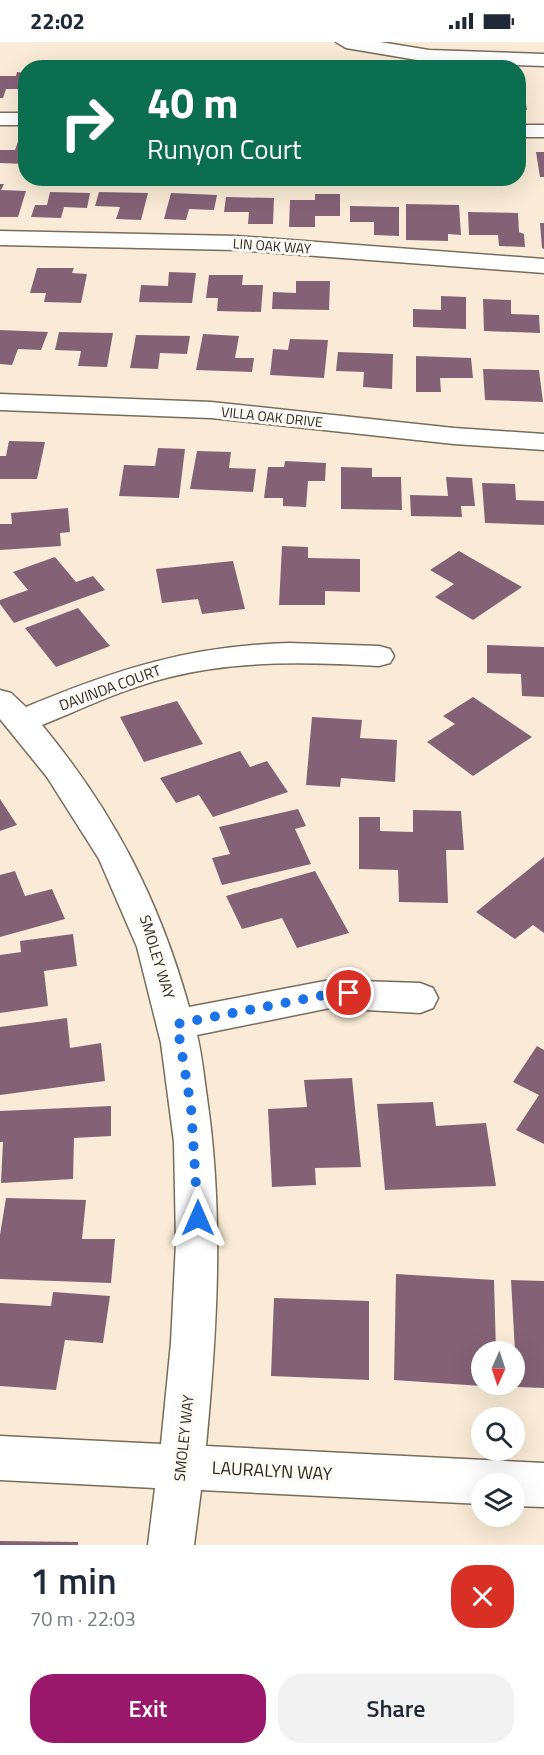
<!DOCTYPE html>
<meta charset="utf-8">
<style>
body{margin:0;font-family:"Titillium Web",sans-serif;background:#f2f2f3;color:#1f2937;height:100vh;display:flex;flex-direction:column;font-size:22px;white-space:nowrap}
*{box-sizing:border-box;margin:0}
p{font-size:20px;color:#747a83}
.icon{flex:none;width:33px;height:33px;fill:none;stroke:currentColor;stroke-width:2;stroke-linecap:round;stroke-linejoin:round}
.map{position:relative;height:1503px;overflow:hidden}
.drawer{display:flex;flex-direction:column;background:#fff;flex:1}
.drawer>*{flex:none}
.banner{position:absolute;left:18px;top:18px;width:508px;height:126px;border-radius:24px;box-shadow:0 6px 24px #0002;background:#0b6e4f;color:#fff;overflow:hidden}
.needle{width:39px;rotate:183deg}
.fabs{position:absolute;left:471px;top:1299px;display:grid;gap:12px}
.fabs a{display:grid;place-items:center;width:54px;height:54px;border-radius:50%;background:#fff;box-shadow:0 6px 24px #0002;font-size:30px}
.pin{position:absolute;display:grid;place-items:center;width:51px;height:51px;color:#fff;margin:-26px;border:3px solid #fff;border-radius:50%;box-shadow:0 2px 6px #0007}
.me{position:absolute;width:66px;margin:-33px;rotate:0deg;stroke-linejoin:round;filter:drop-shadow(0 0 4px #0008)}
.turn{display:flex;align-items:center;gap:21px;height:126px;padding:0 30px;font-size:27px}
.turn .icon{width:78px;height:78px;stroke-width:2.5}
.turn b{display:block;font-size:42px;line-height:51px}
.round{display:grid;place-items:center;flex:none;width:63px;height:63px;border-radius:24px;background:#f2f2f3}
.summary{display:flex;align-items:center;justify-content:space-between;height:102px;padding:0 30px}
h1{font-size:36px;font-weight:600;line-height:45px}
.cta{display:flex;gap:12px;margin-top:auto;padding:12px 30px}
.cta a{flex:1;height:69px;border-radius:24px;background:#9a186c;color:#fff;font-size:24px;font-weight:600;line-height:69px;text-align:center}
.cta a+a{background:#f2f2f3;color:#1f2937}
.status{display:flex;justify-content:space-between;align-items:center;height:42px;padding:0 30px;background:#fff;direction:ltr}
.status svg{height:16px;fill:currentColor}
.map>svg:first-child{display:block}
.building{fill:#846276}
.lines{fill:none;stroke-linecap:round;stroke-linejoin:round}
.minor-casing{stroke:#786c5a;stroke-width:3}
.minor{fill:#fff;fill-rule:evenodd}
.route{stroke:#1a73e8;stroke-width:10;stroke-dasharray:0 18}
.labels{text-anchor:middle;stroke-width:6;stroke-linejoin:round;paint-order:stroke}
.far-street-label{font-size:14px;fill:#2c271f;stroke:#fdfaf6}
.street-label{font-size:15px;fill:#2c271f;stroke:#fdfaf6}
.near-street-label{font-size:18px;fill:#2c271f;stroke:#fdfaf6}
</style>
<div class="status"><b>22:02</b><svg viewBox="0 0 49 12"><path d="M0 12V9h3v3zM5 12V6h3v6zM10 12V3h3v9zM15 12V0h3v12zM26 1h20v11H26zM47 4h2v5h-2z"/></svg></div>
<div class="map">
<svg width="544" height="1503" viewBox="0 0 544 1503">
<rect width="100%" height="100%" fill="#f9ebd7"/>
<path class="building" d="M17 30 26 31V47H6L3 56H0V34H16Z
M519 49H524L527 68H519Z
M19 97H26V122L0 121V108H15Z
M536 110H544V135H540Z
M0 142H4L1 148 26 149 18 175H0Z
M50 150 90 151 87 166 64 165 61 176 31 175 35 163H47Z
M99 150 148 151 141 178 116 177 120 165 95 164Z
M171 151 217 153 214 168 189 167 186 178 164 177Z
M315 152H340V174H315V185H289L290 158H315Z
M226 155 274 156 273 182H248L249 170H224Z
M406 162 459 163 461 193 448 192V199L406 198Z
M350 164 399 165V194L374 193V180H350Z
M468 170 518 171 519 190 524 192 525 205 499 204 498 193H469Z
M540 181H544V207L542 206Z
M37 226H74L72 231 87 232 81 261 44 260 46 251H30Z
M169 230 196 231 192 261 139 260 141 243 168 244Z
M209 233H243L242 243H263L261 270 217 269 218 256H206Z
M296 239H330L329 268 272 267 273 250 296 251Z
M441 254 466 255V287L413 285V267L441 268Z
M483 257 511 258V272L539 273 540 291 484 289Z
M0 288 48 290 41 308 18 307 12 323 0 322Z
M59 290 113 291 107 325 78 324 81 309 55 308Z
M203 292 239 294 235 316H254L252 330 196 328Z
M136 293 190 294 187 312 160 311 158 327 130 326Z
M290 297 328 298 324 336 270 333 273 307 288 308Z
M338 310 393 312 392 347 363 345 364 330 336 329Z
M416 314 471 316 473 336H440L441 350H416Z
M483 327 539 328 543 360 485 358Z
M9 399 45 400 37 437H0V414H6Z
M158 406 185 407 179 456 119 454 124 423 155 424Z
M197 409 231 410 229 426 256 427 253 450 190 447Z
M285 419 326 421 325 439H308L306 465 283 464V456H264L268 425H284Z
M341 425 372 426V435H401L402 468 341 467Z
M446 435 472 436 475 464H461L462 475 411 474 410 453 448 454Z
M482 441 515 442 516 458 544 459V483L485 481Z
M68 466 70 490 60 491 61 504 0 508V482H12L11 471Z
M282 504 308 505V516L360 517V550L325 549V563H279Z
M459 509 522 545 473 578 435 555 454 542 430 528Z
M55 515 76 540 93 534 105 548 14 581 0 562V558L28 548 13 530Z
M233 519 245 567 202 572 198 557 162 561 156 527Z
M78 566 110 604 56 625 25 586Z
M487 603 544 605V655L522 654 521 632 487 631Z
M473 655 532 695 473 734 427 700 455 682 443 674Z
M177 659 203 702 144 720 120 675Z
M312 675 362 678 360 696 397 698 395 740 341 736 340 745 306 743Z
M240 709 250 725 267 719 288 750 213 775 199 753 176 761 160 736Z
M0 757 17 783 0 789Z
M298 767 306 784 295 787 311 822 222 843 212 816 230 812 219 785Z
M413 768 461 769 464 808H446L448 861 399 860 398 828 359 827V775H380V789L413 790Z
M544 815V891L533 883 515 897 476 870Z
M15 829 25 854 52 847 65 877 0 895V833Z
M315 829 349 891 297 906 282 876 242 887 226 854Z
M73 892 77 924 44 929 48 964 0 971V913L21 910 20 899Z
M67 976 70 1006 101 1001 105 1039 0 1053V985Z
M537 1004 544 1008V1102L516 1088 539 1053 513 1040Z
M352 1036 361 1125 315 1126 316 1143 272 1145 268 1067 307 1065 304 1038Z
M433 1060 436 1084 486 1081 496 1144 385 1148 377 1062Z
M111 1064V1094L74 1096 73 1137 1 1141 3 1100H0V1069Z
M6 1156 86 1158 82 1197H115L111 1241 0 1237V1193Z
M396 1232 494 1238 496 1310H482V1344L394 1338Z
M511 1238 544 1239V1346L517 1345Z
M53 1250 110 1254 103 1301 65 1298 56 1348 0 1344V1261L51 1264Z
M274 1256 369 1259V1338L271 1334Z
M0 1499 78 1500V1503H0Z"/>
<g class="lines">
<g class="minor-casing">
<path id="minor" d="M336 0H380L429 8 544 12V24L429 20 346 6Z
M0 71H26V83H0Z
M519 83H544V95H519Z
M0 189 236 194 544 217V231L236 208 0 203Z
M0 352 211 360 454 386 544 392V408L454 402 211 376 0 368Z
M289 601 379 604 390 607 394 614 390 621 379 624C309 620 238 618 170 635 125 646 84 666 42 683 113 769 159 857 189 965L330 938 420 941 433 946 438 956 433 966 420 971 330 966 197 993C202 1013 204 1035 207 1056 224 1172 217 1288 206 1404L544 1421V1465L514 1464V1442H482V1462L201 1448 194 1503H148L155 1446 0 1438V1394L161 1402 171 1301 176 1200 174 1100 161 1001 137 905 99 817 47 735 0 677V648L11 651 26 665C117 627 189 604 289 601Z"/>
</g>
<use href="#minor" class="minor"/>
</g>
<g class="lines">
<path class="route" d="M198 1176 191 1065 177 982 330 952 349 951"/>
</g>
<g class="labels">
<g class="far-street-label">
<text transform="translate(272 204) rotate(4)" y="5">LIN OAK WAY</text>
<text transform="translate(272 375) rotate(6)" y="5">VILLA OAK DRIVE</text>
</g>
<g class="street-label">
<text transform="translate(110 646) rotate(-20)" y="5">DAVINDA COURT</text>
<text transform="translate(157 915) rotate(73)" y="5">SMOLEY WAY</text>
<text transform="translate(184 1396) rotate(-84)" y="5">SMOLEY WAY</text>
</g>
<g class="near-street-label">
<text transform="translate(272 1429) rotate(3)" y="6">LAURALYN WAY</text>
</g>
</g>
</svg>
<div class="fabs">
<a><svg class="needle" viewBox="-14 -14 28 28"><path d="M0-13l5 13h-10z" fill="#e53935"/><path d="M0 13l5-13h-10z" fill="#747a83"/></svg></a>
<a><svg class="icon" aria-label="search" viewBox="0 0 24 24"><circle cx="10" cy="10" r="6"/><path d="M15 15l6 6"/></svg></a>
<a><svg class="icon" aria-label="layers" viewBox="0 0 24 24"><path d="M12 4l9 5-9 5-9-5zM3 14l9 5 9-5"/></svg></a>
</div>
<div class="pin" style="left:349px;top:951px;background:#d93025"><svg class="icon" aria-label="arrive" viewBox="0 0 24 24"><path d="M6 21V4h12l-3 4 3 4H6"/></svg></div>
<svg class="me" style="left:198px;top:1176px" viewBox="-20 -20 40 40"><path d="M0-17L14 15 0 8-14 15z" fill="#1a73e8" stroke="#fff" stroke-width="4"/></svg>
<div class="banner">
<div class="turn"><svg class="icon" aria-label="right" viewBox="0 0 24 24"><path d="M7 20v-9h11M14 6l5 5-5 5"/></svg><div><b>40 m</b>Runyon Court</div></div>
</div>
</div>
<section class="drawer">
<div class="summary"><div><h1>1 min</h1><p>70 m · 22:03</p></div><a class="round" style="background:#d93025;color:#fff"><svg class="icon" aria-label="close" viewBox="0 0 24 24"><path d="M6 6l12 12M18 6L6 18"/></svg></a></div>
<div class="cta"><a>Exit</a><a>Share</a></div>
</section>
